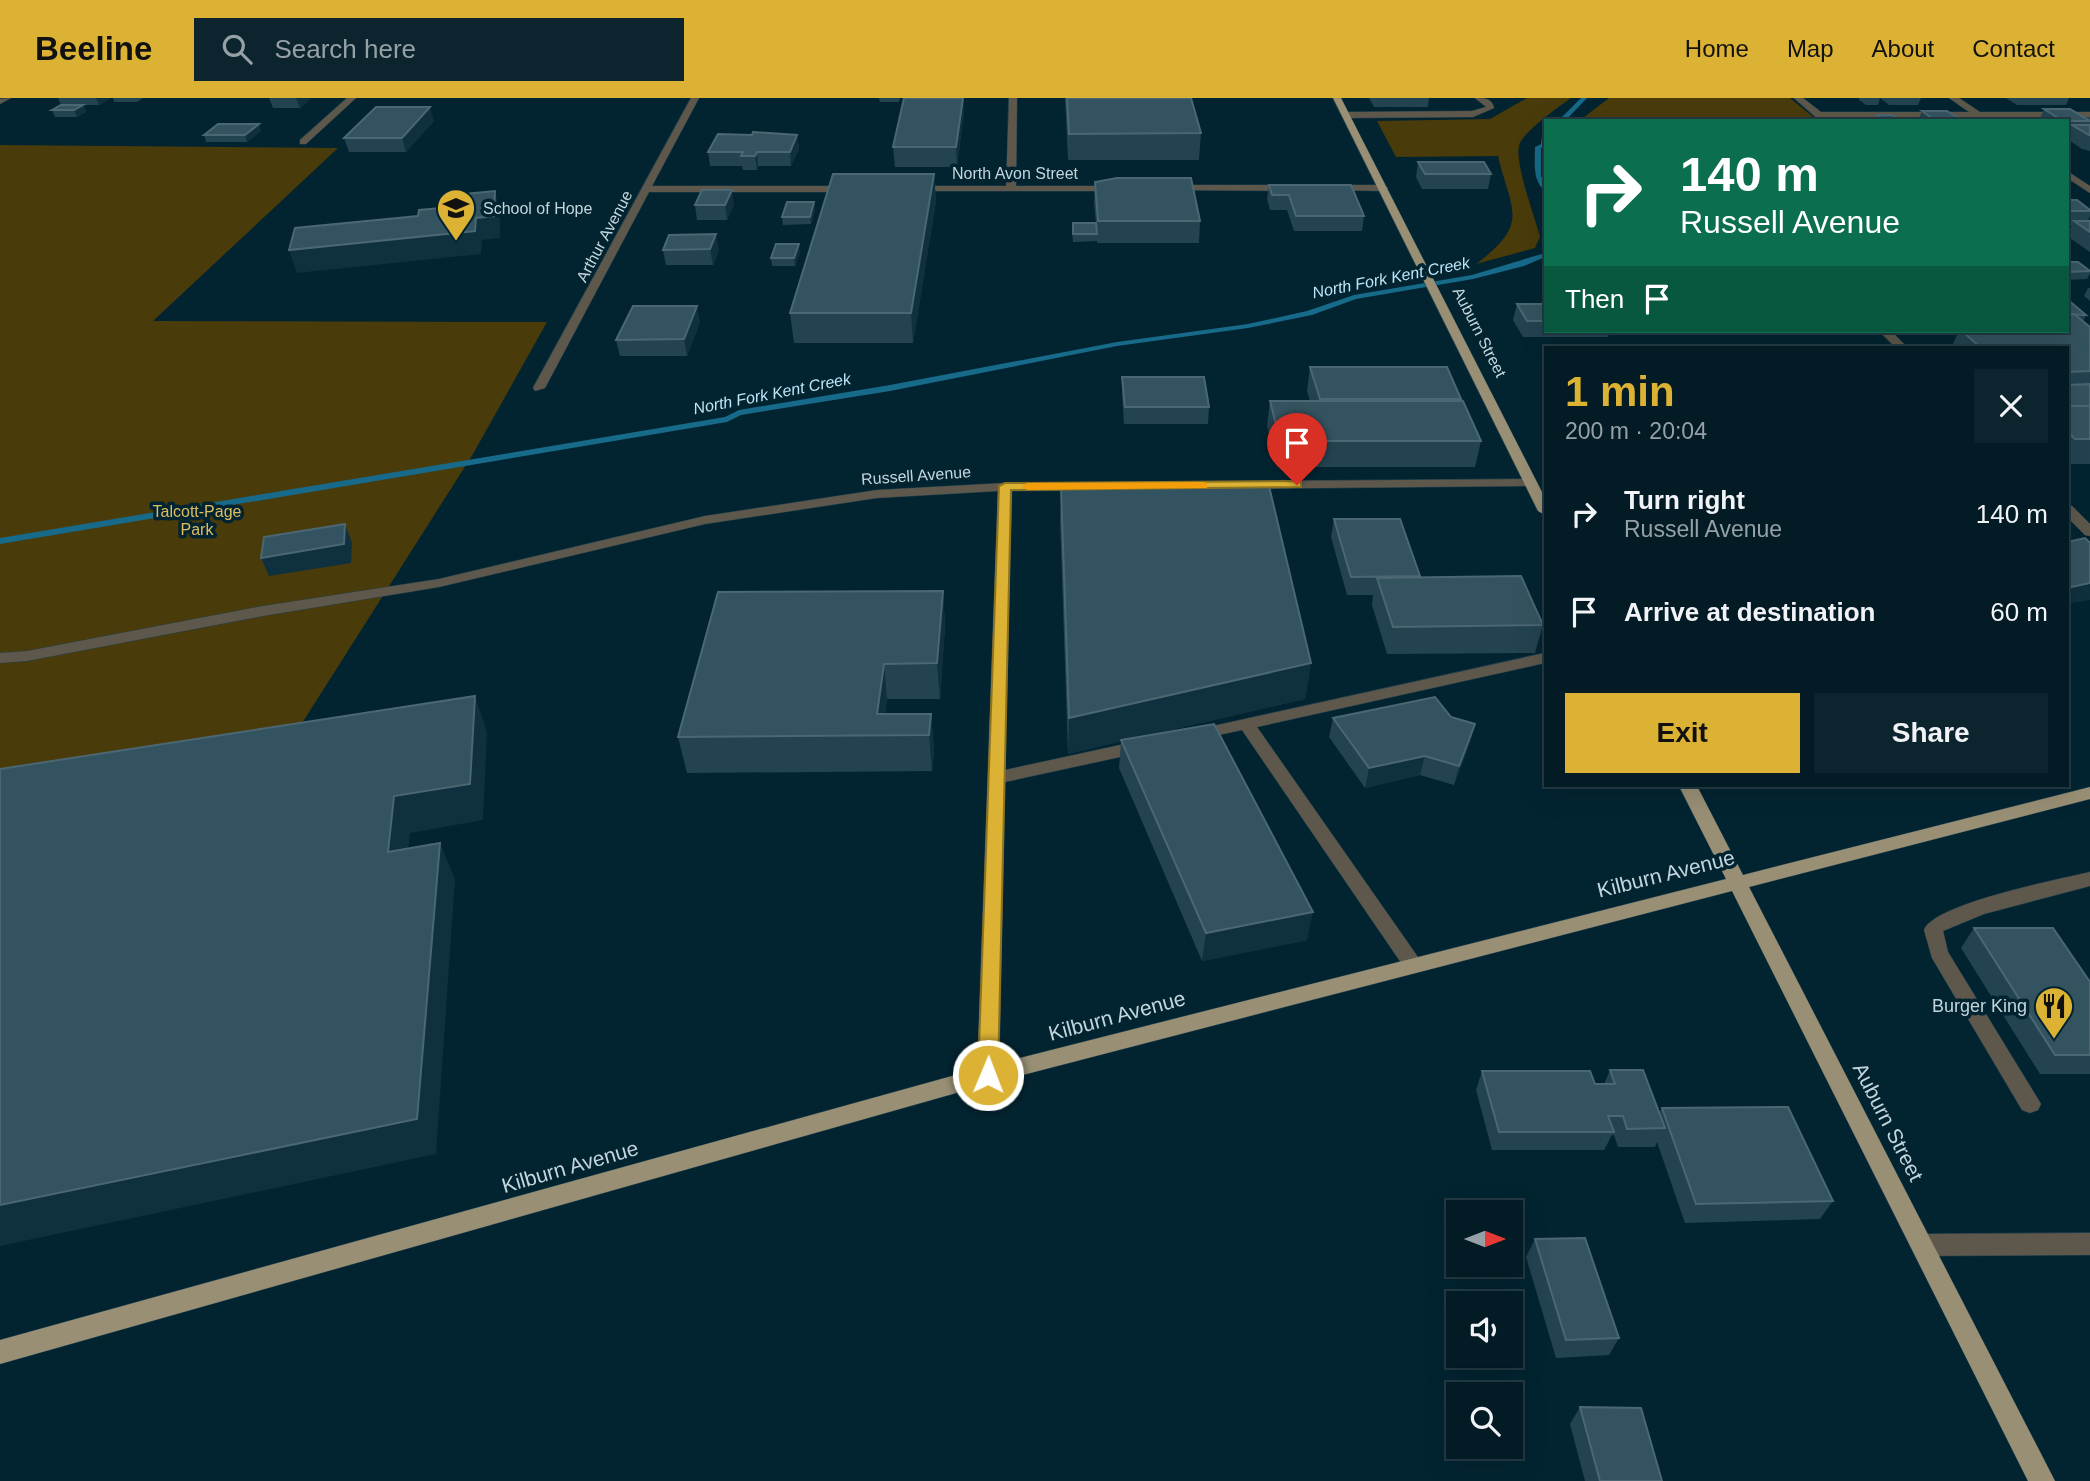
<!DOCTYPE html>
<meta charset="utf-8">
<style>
body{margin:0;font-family:Arial,sans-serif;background:#0c242d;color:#f1f3f6;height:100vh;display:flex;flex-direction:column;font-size:26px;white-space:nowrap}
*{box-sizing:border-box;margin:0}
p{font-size:23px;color:#96a1a7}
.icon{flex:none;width:38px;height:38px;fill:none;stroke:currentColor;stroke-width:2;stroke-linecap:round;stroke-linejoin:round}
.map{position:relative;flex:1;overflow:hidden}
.panel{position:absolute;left:1544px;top:248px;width:525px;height:441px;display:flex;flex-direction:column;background:#021b25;border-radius:0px;box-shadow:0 7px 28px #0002,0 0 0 2px #233942}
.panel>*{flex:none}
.guide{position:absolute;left:1544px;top:21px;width:525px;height:214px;border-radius:0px;box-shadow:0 7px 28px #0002,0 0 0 2px #233942;background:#0b6e4f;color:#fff;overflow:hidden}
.needle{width:46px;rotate:90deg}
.tools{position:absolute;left:1446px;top:1102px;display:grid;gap:14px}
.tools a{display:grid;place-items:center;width:77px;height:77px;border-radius:0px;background:#021b25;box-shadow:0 7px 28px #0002,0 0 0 2px #233942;font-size:35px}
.pin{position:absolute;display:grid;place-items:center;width:60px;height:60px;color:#fff;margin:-72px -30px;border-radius:50% 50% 50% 0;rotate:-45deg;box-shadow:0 0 7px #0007}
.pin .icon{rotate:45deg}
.me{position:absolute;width:77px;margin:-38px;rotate:1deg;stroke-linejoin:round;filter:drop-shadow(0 0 5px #0008)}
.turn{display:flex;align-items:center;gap:24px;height:147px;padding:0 21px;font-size:32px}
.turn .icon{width:91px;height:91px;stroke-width:2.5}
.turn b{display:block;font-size:49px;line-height:60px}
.then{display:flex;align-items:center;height:66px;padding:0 21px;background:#0003;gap:14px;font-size:26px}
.round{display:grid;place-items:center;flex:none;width:74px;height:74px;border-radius:0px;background:#0c242d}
.overview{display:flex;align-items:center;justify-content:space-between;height:119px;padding:0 21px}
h1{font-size:42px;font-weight:600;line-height:52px;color:#dbb233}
.action{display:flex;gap:14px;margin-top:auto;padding:14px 21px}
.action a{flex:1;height:80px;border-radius:0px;background:#dbb233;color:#111;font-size:28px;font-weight:600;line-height:80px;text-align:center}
.action a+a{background:#0c242d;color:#f1f3f6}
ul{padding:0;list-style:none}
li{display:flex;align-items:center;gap:21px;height:98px;padding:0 21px}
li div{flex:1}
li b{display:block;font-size:26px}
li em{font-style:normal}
header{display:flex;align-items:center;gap:42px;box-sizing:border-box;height:98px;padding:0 35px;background:#dbb233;color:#111}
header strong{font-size:33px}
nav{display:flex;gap:38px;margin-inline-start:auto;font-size:24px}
.search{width:490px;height:63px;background:#0c242d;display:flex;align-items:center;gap:18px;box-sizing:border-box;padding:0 24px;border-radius:0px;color:#96a1a7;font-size:26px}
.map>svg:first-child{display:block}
.green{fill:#4a3b0b}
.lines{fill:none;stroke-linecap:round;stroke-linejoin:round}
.stream{fill:#176a89;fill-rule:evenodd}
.minor-casing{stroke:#21404d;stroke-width:1}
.major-casing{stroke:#21404d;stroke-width:1}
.minor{fill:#5d584b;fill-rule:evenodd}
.major{fill:#998f75;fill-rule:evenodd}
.wall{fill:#234351}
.shaded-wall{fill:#0f303e}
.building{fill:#345360;stroke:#4b6773;stroke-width:2}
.route{fill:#dbb233;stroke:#8e7421;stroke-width:2}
.slow{fill:#f59e0b}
.labels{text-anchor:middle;stroke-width:7;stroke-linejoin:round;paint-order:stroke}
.far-street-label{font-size:16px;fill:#c3d5dd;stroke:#022431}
.far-poi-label{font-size:16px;fill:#c3d5dd;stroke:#022431;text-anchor:start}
.far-water-label{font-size:16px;font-style:italic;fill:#bfe6f8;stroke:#022431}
.far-park-label{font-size:16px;fill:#debc5f;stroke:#022431}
.poi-label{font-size:18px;fill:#c3d5dd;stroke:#022431;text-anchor:end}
.near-street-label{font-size:21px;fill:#c3d5dd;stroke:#022431}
</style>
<header>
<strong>Beeline</strong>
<div class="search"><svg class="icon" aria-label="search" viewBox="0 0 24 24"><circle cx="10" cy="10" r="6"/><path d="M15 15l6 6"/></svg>Search here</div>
<nav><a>Home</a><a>Map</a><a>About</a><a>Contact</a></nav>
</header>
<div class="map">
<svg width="2090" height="1383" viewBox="0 0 2090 1383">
<rect width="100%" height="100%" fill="#022431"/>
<path class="green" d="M1527 0H1571C1560 8 1521 35 1519 48 1515 67 1535 119 1540 139L1535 150 1476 166C1531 125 1511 113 1498 58L1396 59 1377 23 1490 21Z
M1609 0H1790L1818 23H1579Z
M0 47 338 50 153 223 547 224 473 356 283 655 0 718Z"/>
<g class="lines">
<path class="stream" d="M1581 0H1587L1565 23H1558Z
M1545 36V49L1541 50V78L1545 85V93C1532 82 1535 65 1535 49L1541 46 1542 38Z
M1545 155V159L1524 168 1473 181 1356 201 1312 217 1248 230 1117 248 890 293 741 317 727 324 0 446V440L725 319 739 312 890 287 1117 244 1248 226 1307 213 1354 197 1472 177Z"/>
<g class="minor-casing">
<path id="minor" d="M11 0 0 6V1Z
M347 0H356L306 46H300V42Z
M691 0H699L652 88H850L855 91 850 94H649L545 290 535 293 533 290Z
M1009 0H1017L1016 88H1116L1119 89V93H910V89L913 88H1006Z
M1475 0C1484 0 1492 0 1494 10L1473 19 1346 20 1342 17 1346 14 1472 13 1486 9Z
M1794 0H1803L1821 14H1969L1949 0H1959L1980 14H2090V20H1827L1830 23H1820Z
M2067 73 2090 88V95L2067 80Z
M1172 87H1291L1296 90 1291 93 1169 92V88Z
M1329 87H1383L1388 90 1383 93 1326 92V88Z
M1879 233H1891L1908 250H1896Z
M1531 381 1538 385 1536 388 1012 393 1005 672 1143 642 1151 648 1143 654 1005 684 999 977 996 983 988 986 980 983 977 977 998 393 877 400 705 426 439 489 263 518 27 563 0 565V555L27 553 263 508 439 481 705 418 877 392 1005 385Z
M2067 407 2072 408 2090 426V438L2085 437 2067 419Z
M1545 555V565L1257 629 1420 862 1423 867 1420 872 1413 875 1406 872 1242 632 1195 642 1187 637 1195 632Z
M2090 774V788L1984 816 1943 833 1948 854 2041 1006 2038 1012 2030 1015 2022 1012 1932 860 1924 832C1933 806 2060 781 2090 774Z
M2090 1135V1157L1922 1158 1914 1155 1910 1147 1914 1139 1922 1136Z"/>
</g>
<g class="major-casing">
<path id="major" d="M1333 0H1341L1545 400V417L1538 413Z
M1679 688H1697L1743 777 2090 689V701L1749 789 2055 1383H2028L1732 793 988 986 0 1266V1242L988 968 1726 781Z"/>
</g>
<use href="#minor" class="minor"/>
<use href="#major" class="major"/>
</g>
<path class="wall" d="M58 0H110L99 7H61Z
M113 0H143L137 4H114Z
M269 0H311L300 10H273Z
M879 0H900L899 4H880Z
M1065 0H1191L1201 35 1199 62H1068Z
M1369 0H1429L1428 9H1374Z
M1859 0H1880L1878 7H1866L1859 2Z
M1880 0H1921L1918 7H1889Z
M2006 0H2069L2066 7H2017Z
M83 7 86 14 77 19H55L52 12Z
M2044 11 2083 19H2090V53L2082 51 2067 41V23H2039Z
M1922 13 1962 23H1918Z
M964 14 957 69H895L893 49Z
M1877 17 1899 23H1875Z
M434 23 406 54H349L344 40Z
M261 33 247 44H206L204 37Z
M797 37 799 51 791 68H758L757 72H743L742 68H710L708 54Z
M1418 64 1491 76 1488 91H1422L1416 79Z
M934 76 936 103 913 245H794L790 215Z
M1095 84 1200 123 1199 145H1097V143L1073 144 1072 132 1096 125 1094 106Z
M1269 87 1364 118 1362 133H1294L1287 112H1270L1267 101Z
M2067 102 2090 112V118L2088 123H2090V154L2067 138 2072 128H2067Z
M734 106 727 122H697L695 107Z
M815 112 811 126 783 127 782 119Z
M663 152H719L713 167H666Z
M800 154 795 168H772L771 160Z
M2067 164 2090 173V175L2087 181 2067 182Z
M2088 190H2090V203L2084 198Z
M2067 201 2086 217 2083 224 2090 229V366H2067V250H1951L1959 233H1926H2067Z
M1517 206H1545V233H1610L1608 239H1523L1513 222Z
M700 224 687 258H620L616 242Z
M1680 233H1773L1681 234Z
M1310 269 1461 301V303L1481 343 1475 369H1277L1267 328 1270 303H1310L1307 293Z
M1122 279 1209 309 1208 326H1124L1122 296Z
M1061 390 1311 565 1305 601 1148 637 1307 842 1202 863 1119 670 1121 643 1068 656 1060 423Z
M1334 421 1420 478V479L1543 527 1535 555 1387 556 1372 507 1373 497H1347L1331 439Z
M943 493 945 528 940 601H887L885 616H931L934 652 932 673 687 675 678 639Z
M1451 619 1475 626 1470 645 1454 687 1420 677 1365 690 1329 639 1333 620Z
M1974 830 2090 884V976H2040L1961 850Z
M1610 972 1659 1015 1662 1010 1833 1103 1820 1121 1685 1125 1657 1044 1655 1049H1618L1614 1037H1612L1604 1052H1492L1476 992 1482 973 1595 986H1604Z
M1535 1141 1619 1240 1609 1257 1556 1260 1526 1159Z
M1580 1309 1662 1383H1585L1570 1326Z"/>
<path class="shaded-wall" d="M96 0H110L99 7Z
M296 0H311L300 10Z
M963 0H964V14L957 69 956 49Z
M83 7 86 14 77 19 74 12Z
M430 9 434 23 406 54 402 40Z
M259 26 261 33 247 44 245 37Z
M797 37 799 51 791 68 790 54Z
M757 54 758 68 757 72 755 58Z
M934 76 936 103 913 245 911 215Z
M732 92 734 106 727 122 725 107Z
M495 93 500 115V140L482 142 481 156 297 175 289 152 476 120Z
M814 104 815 112 811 126 810 119Z
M716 136 719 152 713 167 710 151Z
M799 146 800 154 795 168 794 160Z
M697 208 700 224 687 258 684 241Z
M345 426 352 445 351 465 269 478 261 460Z
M2090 485V502L2067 506V490Z
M943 493 945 528 940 601 937 565Z
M1311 565 1305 601 1068 656 1069 620Z
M884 566 887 601 883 638 877 616Z
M475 598 487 634 483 722 410 735 404 790 388 754 394 698Z
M931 616 934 652 932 673 929 637Z
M1475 626 1470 645 1454 687 1459 668Z
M1425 658 1420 677 1365 690 1369 670Z
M440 745 455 781 436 1056 0 1148V1107Z
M1313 814 1307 842 1202 863 1206 835Z"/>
<path class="building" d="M904 0H963L956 49H893Z
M1067 0H1191L1201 35 1069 36Z
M61 7H83L74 12H52Z
M376 9H430L402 40H344Z
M2044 11H2070L2090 23H2063Z
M1922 13H1947L1962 23H1936Z
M1877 17H1892L1899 23H1884Z
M218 26H259L245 37H204Z
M2072 27H2090V37H2089Z
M753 34 797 37 790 54H757L755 58H741L743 54H708L718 36 752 37Z
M1418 64H1484L1491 76H1425Z
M833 76H934L911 215H790Z
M1117 80H1191L1200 123H1098L1095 84Z
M1269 87H1351L1364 118H1296L1289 97H1272Z
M702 92H732L725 107H695Z
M495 93 494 118 476 120 475 133 289 152 295 130 418 118 419 112 442 110 443 98Z
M2067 102H2077L2090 112V113H2067Z
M787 104H814L810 119H782Z
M2074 123H2090V134Z
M1073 125H1096L1097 136H1073Z
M716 136 710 151 663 152 669 137Z
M776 146H799L794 160H771Z
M2067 164H2078L2090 173 2067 174Z
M2067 201 2086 217 2067 216Z
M1517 206H1545V223H1527Z
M633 208H697L684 241 616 242Z
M2067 216H2074L2090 229V273L2067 274V250H1981L1962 233H2067Z
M1310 269H1447L1461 301H1320Z
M1122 279H1204L1209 309H1125Z
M2090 286V308H2067V287Z
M1270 303H1463L1481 343H1280Z
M2067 308H2090V341H2075L2067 333Z
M1269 388 1311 565 1069 620 1061 390Z
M1334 421H1400L1420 478 1351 479Z
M345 426 344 446 261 460 264 439Z
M2085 440 2090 445V485L2067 490V444Z
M1521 478 1543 527 1393 529 1377 480Z
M943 493 937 565 884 566 877 616H931L929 637 678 639 718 494Z
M475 598 470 686 394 698 388 754 440 745 417 1021 0 1107V671Z
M1435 599 1451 619 1475 626 1459 668 1425 658 1369 670 1333 620Z
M1214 626 1313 814 1206 835 1121 642Z
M1974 830H2053L2090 884V957H2055Z
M1610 972H1643L1665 1030 1627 1031 1623 1018H1608L1614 1034H1499L1482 973H1590L1595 986H1615Z
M1788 1009 1833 1103 1696 1106 1662 1010Z
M1585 1140 1619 1240 1566 1242 1535 1141Z
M1580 1309 1641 1310 1662 1383H1600Z"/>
<path class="route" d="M1297 383 1301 384V389L1011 392 998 977 995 983 988 985 981 983 978 977 999 388 1005 385Z"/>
<path class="slow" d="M1203 384 1207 385V390L1027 392 1021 388 1027 385Z"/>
<defs>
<g id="school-pin" transform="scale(2.0125)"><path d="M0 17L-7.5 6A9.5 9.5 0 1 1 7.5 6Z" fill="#dbb233" stroke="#022431"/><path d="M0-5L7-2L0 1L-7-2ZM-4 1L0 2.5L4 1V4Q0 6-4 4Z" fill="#111"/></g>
<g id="restaurant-pin" transform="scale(2.0125)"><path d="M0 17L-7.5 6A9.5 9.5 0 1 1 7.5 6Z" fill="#dbb233" stroke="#022431"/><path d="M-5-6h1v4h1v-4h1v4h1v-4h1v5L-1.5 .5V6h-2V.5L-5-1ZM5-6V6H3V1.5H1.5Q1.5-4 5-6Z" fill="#111"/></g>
</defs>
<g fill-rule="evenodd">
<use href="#school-pin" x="456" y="110"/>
<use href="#restaurant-pin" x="2054" y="908"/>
</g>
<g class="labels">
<g class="far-street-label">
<text x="1015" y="81">North Avon Street</text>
<text transform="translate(604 138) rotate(-62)" y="6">Arthur Avenue</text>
<text transform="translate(1480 234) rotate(63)" y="6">Auburn Street</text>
<text transform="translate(916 377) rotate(-4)" y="6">Russell Avenue</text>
</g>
<g class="far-poi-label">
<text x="483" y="116">School of Hope</text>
</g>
<g class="far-water-label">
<text transform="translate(1391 179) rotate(-11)" y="6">North Fork Kent Creek</text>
<text transform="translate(772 295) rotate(-11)" y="6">North Fork Kent Creek</text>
</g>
<g class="far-park-label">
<text x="197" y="419">Talcott-Page<tspan x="197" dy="18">Park</tspan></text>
</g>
<g class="poi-label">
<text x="2027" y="914">Burger King</text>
</g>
<g class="near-street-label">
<text transform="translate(1666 776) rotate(-14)" y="7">Kilburn Avenue</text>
<text transform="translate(1117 918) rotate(-15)" y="7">Kilburn Avenue</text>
<text transform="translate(1888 1024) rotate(63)" y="7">Auburn Street</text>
<text transform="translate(570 1069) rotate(-16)" y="7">Kilburn Avenue</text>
</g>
</g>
</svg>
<div class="tools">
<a><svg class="needle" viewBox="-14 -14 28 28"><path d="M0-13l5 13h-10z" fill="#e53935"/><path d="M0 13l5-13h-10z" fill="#96a1a7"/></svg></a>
<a><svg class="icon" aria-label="sound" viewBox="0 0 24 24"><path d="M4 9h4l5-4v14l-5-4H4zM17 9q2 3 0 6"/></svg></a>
<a><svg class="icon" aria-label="search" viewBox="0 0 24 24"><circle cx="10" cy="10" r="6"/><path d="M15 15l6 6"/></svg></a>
</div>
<div class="pin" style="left:1297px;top:387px;background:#d93025"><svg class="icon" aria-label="arrive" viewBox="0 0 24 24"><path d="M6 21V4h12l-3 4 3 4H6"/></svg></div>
<svg class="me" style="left:988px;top:977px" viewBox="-20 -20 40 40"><circle r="17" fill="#dbb233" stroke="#fff" stroke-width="3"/><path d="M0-11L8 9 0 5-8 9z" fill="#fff"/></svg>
<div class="guide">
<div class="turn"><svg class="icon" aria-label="right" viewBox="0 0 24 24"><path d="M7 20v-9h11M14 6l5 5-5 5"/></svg><div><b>140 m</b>Russell Avenue</div></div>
<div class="then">Then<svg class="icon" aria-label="arrive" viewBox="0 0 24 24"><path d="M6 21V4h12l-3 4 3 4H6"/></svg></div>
</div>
<section class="panel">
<div class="overview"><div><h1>1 min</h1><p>200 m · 20:04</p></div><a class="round"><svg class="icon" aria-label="close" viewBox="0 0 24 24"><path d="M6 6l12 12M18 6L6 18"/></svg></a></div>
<ul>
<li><svg class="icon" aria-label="right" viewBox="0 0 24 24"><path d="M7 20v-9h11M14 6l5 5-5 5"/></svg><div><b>Turn right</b><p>Russell Avenue</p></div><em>140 m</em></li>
<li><svg class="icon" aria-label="arrive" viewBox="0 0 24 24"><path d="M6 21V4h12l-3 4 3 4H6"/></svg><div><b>Arrive at destination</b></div><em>60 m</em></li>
</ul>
<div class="action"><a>Exit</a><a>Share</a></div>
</section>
</div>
